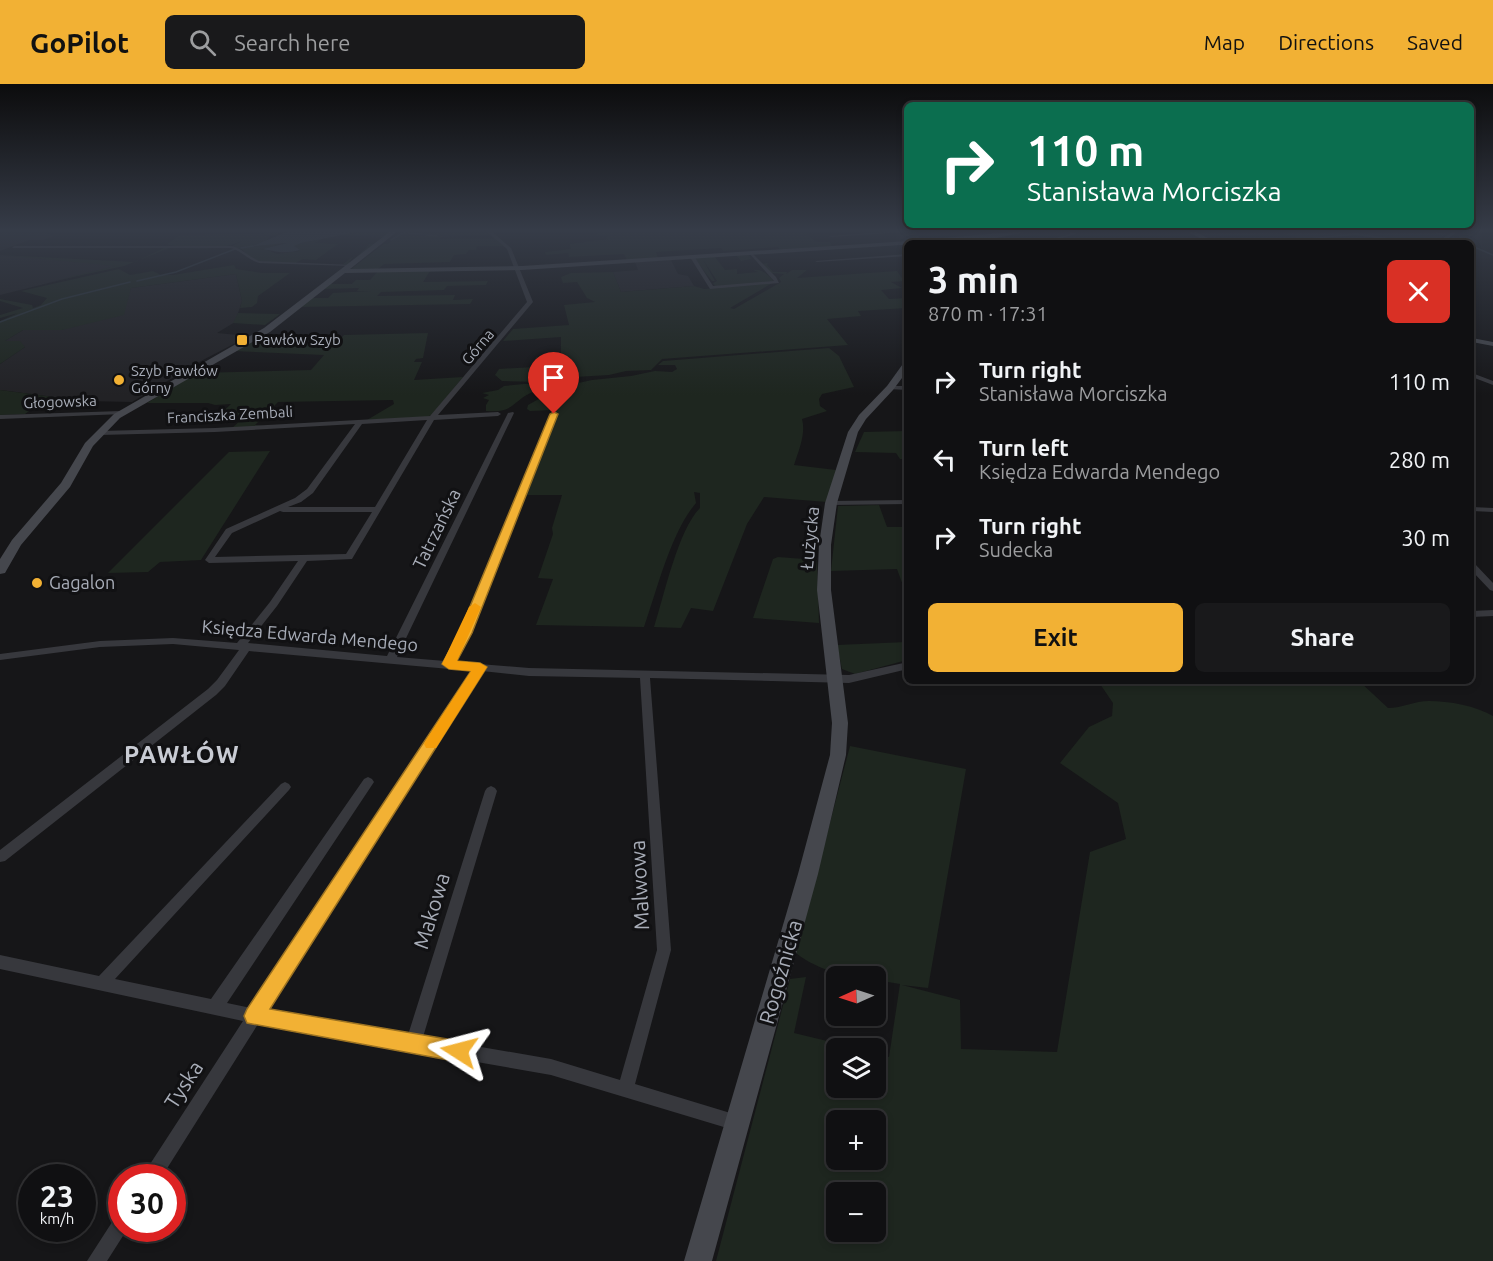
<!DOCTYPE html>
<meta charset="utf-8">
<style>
body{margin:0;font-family:Ubuntu,sans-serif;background:#19191b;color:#f1f3f6;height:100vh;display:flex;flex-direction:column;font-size:22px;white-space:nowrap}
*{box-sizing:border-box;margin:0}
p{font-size:20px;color:#9c9d9f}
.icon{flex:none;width:33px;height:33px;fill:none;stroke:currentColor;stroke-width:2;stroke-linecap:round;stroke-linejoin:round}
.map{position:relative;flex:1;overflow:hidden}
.side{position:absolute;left:904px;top:156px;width:570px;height:444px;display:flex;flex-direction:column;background:#101012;border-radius:9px;box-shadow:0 3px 9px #0003,0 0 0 2px #303032}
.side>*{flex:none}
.top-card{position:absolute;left:904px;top:18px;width:570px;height:126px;border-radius:9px;box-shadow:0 3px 9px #0003,0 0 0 2px #303032;background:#0b6e4f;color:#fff;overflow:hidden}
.needle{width:39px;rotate:267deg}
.controls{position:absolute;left:826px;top:882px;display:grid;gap:12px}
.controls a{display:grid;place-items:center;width:60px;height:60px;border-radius:9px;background:#101012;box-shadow:0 3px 9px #0003,0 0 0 2px #303032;font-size:30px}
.speed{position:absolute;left:18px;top:1080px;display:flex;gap:12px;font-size:30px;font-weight:700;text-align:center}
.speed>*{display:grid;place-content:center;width:78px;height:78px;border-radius:50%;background:#101012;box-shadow:0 3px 9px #0003,0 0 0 2px #303032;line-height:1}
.speed small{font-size:15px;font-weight:400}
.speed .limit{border:9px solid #d22;background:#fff;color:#111}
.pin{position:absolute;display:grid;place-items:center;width:51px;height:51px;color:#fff;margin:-62px -26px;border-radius:50% 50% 50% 0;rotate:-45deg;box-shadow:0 0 6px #0007}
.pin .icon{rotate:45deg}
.me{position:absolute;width:66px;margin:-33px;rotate:279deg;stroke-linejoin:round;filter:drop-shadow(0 0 4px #0008)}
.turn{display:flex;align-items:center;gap:21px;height:126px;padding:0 24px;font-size:27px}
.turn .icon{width:78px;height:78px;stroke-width:2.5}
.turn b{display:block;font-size:42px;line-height:51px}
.round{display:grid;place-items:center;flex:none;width:63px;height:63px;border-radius:9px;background:#19191b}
.summary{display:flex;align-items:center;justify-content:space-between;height:102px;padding:0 24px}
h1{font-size:36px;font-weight:700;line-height:45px}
.button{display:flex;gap:12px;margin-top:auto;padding:12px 24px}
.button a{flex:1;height:69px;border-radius:9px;background:#f2b134;color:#111;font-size:24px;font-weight:700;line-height:69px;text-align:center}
.button a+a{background:#19191b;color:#f1f3f6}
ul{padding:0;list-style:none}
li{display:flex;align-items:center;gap:18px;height:78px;padding:0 24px}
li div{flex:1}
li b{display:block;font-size:22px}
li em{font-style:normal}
header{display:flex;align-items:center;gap:36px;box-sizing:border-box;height:84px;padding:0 30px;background:#f2b134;color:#111}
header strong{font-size:28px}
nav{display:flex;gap:33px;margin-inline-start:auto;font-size:21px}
.search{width:420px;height:54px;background:#19191b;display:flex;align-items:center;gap:15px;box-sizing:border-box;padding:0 21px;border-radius:9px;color:#9c9d9f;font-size:22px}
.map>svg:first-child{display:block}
.built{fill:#222225}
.green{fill:#1e261f;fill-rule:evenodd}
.water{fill:#2c353c}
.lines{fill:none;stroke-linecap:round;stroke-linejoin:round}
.stream{stroke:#2c353c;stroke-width:1.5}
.street{fill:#37383d;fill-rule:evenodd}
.secondary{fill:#45474d;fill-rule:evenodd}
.route{fill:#f2b134;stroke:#9d7322;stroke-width:1.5}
.slow{fill:#f59e0b}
.poi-dot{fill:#f2b134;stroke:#111113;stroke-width:2}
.labels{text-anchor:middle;stroke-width:6;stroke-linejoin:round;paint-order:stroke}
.far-poi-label{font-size:15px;fill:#a8adb8;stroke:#111113;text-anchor:start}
.far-street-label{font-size:15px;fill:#a8adb8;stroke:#111113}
.street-label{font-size:18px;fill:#a8adb8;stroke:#111113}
.poi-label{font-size:18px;fill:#a8adb8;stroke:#111113;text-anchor:start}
.near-street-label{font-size:21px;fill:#a8adb8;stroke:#111113}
.district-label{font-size:24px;font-weight:bold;letter-spacing:1.5px;fill:#c9ccd4;stroke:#111113}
</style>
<header>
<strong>GoPilot</strong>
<div class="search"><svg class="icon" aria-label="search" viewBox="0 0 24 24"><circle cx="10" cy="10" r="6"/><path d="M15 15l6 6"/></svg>Search here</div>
<nav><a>Map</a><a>Directions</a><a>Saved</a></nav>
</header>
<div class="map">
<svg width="1493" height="1177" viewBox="0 0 1493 1177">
<rect width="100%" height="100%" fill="#161618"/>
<path class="built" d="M1192 146H1456L1448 149 1439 156 1413 157 1353 149 1301 155 1283 149 1208 153Z
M39 147 54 152 43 156H29L0 167V148Z
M0 171 90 178 117 182 0 211Z
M671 176 678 190 688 192 694 202 621 208 613 188 638 186 635 178Z
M236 190 242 217 235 238 217 249 249 252 201 277 132 318 84 317 0 306V280L25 263 3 258 23 246H62L128 211 131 204Z"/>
<path class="green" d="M272 146H291L268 153 266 158 257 160H281L265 165 277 170 300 167 293 162 301 159 356 149 353 146H394L386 155 347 181 343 180 354 172 349 178H351L369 161 367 160H374L383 153C363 153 332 148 315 159L338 160 316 176 303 175 294 180 264 178 251 175 242 165 231 163 240 158C218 166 185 167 167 160L180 151 260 150Z
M400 146 405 148 463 146 465 149H488L492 151 440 153 439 155 495 154 503 162H477L476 166H469L466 170 454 171 450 178 384 180 378 185H351L384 160H388Z
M586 146H829L828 148 806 150 816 158H830L832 162 780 166 778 163 724 167 721 164 656 168 658 174 627 176 624 170 569 173 568 169 546 171 545 168 571 165 570 160 608 155 607 152H596L598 147Z
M25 160 21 162 172 163 124 182 50 198 115 182 0 171 135 178 164 164 18 163Z
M746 170 749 171 751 175 741 177 736 171 715 173 725 186 737 185V190L758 188 753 186C762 185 769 190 774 198L730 224 734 225 781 198 779 194 784 190 772 189 759 180 768 179 767 181 773 188H787L786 190 792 186H807L797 194 897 187 904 197 891 198 902 204 881 206 889 215 907 214V224L858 227 861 232 827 235 848 261 662 275 651 286 626 287 609 291 575 293 545 298 502 297 495 291 499 285 534 283 536 273 561 271V253L503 257 513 245 569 241 564 221 595 218 587 214 577 198 563 199 561 193 571 189 613 188 621 208 694 202 704 205 721 204 715 202 713 199 717 197 702 174 715 197H712L694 174Z
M234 181 236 185 262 189H290L258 212 257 219 252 223 240 224 242 217 236 190 131 204 124 231 62 246H23L5 257H20L25 263 0 280V237L18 229 0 234V231L23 224 0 217V215L32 221 33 224 41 221 47 214 21 207 119 185 130 191 153 187 161 191H173Z
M430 187 423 198 488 197 486 201 447 202 444 206 381 208 377 212 455 211 453 216 473 215 470 220 297 223 309 214H328L333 209 371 207H357L359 204 322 205 328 200H352L356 196H370L377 188Z
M238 229 280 230 265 241 233 239Z
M428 249 423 274 416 275 414 278H422L414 296 463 293 432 331 426 333 367 336 394 320 393 316 278 318 255 341 264 342 205 345 233 343 240 337 214 336 231 320 215 321 208 319H147L196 289 311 286 324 271 233 267 248 259 291 261 296 258 334 262 344 251Z
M829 264 839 272 854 303 822 310 819 315 820 322 827 327 802 335C806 349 799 366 794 381L836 386 827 418 764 413 747 440 713 527 691 524 681 544 654 543C664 512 678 446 700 424V409L694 408 696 419C671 448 657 506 644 543L536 541 553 495 538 494 553 450 552 444 562 411H525L556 330 553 326 530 327 527 325 528 321 560 303 592 296 631 292 655 287 672 288 677 285 675 281H658L663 277Z
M524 300H531L530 305 536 307C513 314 516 330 486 327V321L489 316 483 314 489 311 482 309 498 306 504 302Z
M0 306 84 317H43L25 330 0 331Z
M907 347V375H900L896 369 855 368 864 348Z
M270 367 201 476 160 478 148 488 108 489 229 368Z
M879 421 887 443H903L907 453V504H904L897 485 831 487 838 422Z
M778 473 817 476 819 539 753 534 773 475Z
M907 558V576L855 590 842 585 837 561Z
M1098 597H1359L1388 624C1402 624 1415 617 1429 617 1449 617 1476 622 1493 632V1177H716L790 895 806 893 794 949 856 964H837V1004H876V970L889 973 900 900 876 896V892C846 892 820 888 796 869L850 662 966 685 928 904 902 901 960 916 961 965 1057 968 1090 768 1126 755 1118 719 1060 679 1089 643 1112 632 1113 619ZM837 1036H876V1076H837ZM837 1108H876V1148H837Z"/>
<path class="water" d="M291 146H353L357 148 301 159 294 162 300 166C285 170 278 168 263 165L287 159 253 162Z"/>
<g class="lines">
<path class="stream" d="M372 146 390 147
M1431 146 1443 151
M401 148 437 152
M1453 154 1465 159
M391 156 403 149 402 146
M1472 162 1493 171
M241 164 253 162
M137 197 176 188 235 165
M0 238 62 215 130 198"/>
<path class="street" d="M485 146H490L511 164 533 218 438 331 498 328 501 330 498 332 434 336 352 475 307 477 277 522 248 559 387 572 508 329 513 328 514 329 397 573 445 577 460 549 551 329 554 327 557 329 470 549 455 578 529 584 849 591 908 578V585L849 599 650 594 671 866 635 1000 737 1031 743 1033 745 1039 743 1045 737 1047 551 991 258 940 161 1094H141L243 937 0 885V871L99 892 281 700 285 698 289 700 291 703 289 706 115 895 211 915 364 695 368 693 372 695 374 698 372 701 227 919 251 924 472 587 249 567 225 602 216 611 5 777 0 778V766L208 605 217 596 239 566 173 560 100 563 0 576V570L100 557 173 554 237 559 270 518 298 477 209 479 205 476 226 445 295 414 307 405 355 340 215 348 100 351 96 349 100 347 215 344 430 332 527 218 507 165ZM427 336 375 423H288L301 418 313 409 362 340ZM280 427 283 428H372L346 470 215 473 232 449ZM482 587 529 592 640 594 657 866 620 996 551 975 423 953 497 707 495 704 491 702 487 704 485 707 408 951 267 927Z
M911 146H933L831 153 829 152Z
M1067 146H1072L1076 150 1043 159H1036L1071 150Z
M1455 146H1465L1457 148 1445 157 1427 159H1406L1356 151 1268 159 1356 149 1415 158 1442 155Z
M14 162H231C242 164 249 173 259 177L353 181 351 182 259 179C248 176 242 167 231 164H12Z
M751 168 776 193 779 199 710 205 690 173 694 172 713 202 774 197 749 169Z
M908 170V172L817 178 815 177Z
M1472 289 1493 297V301L1472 293Z
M890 302H908V306L888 305 887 304Z
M121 327 124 329 123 330 0 335V331Z
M908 416V420L831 421 827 419 831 417Z
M1472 423 1493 424V428L1472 427Z
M1472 479 1475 480 1493 499V507L1490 506 1472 487Z
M1493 526V532L1472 533V527Z
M122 1129V1144H128L107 1177H87L116 1132Z"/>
<path class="secondary" d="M392 146H399L350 185 522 182 909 157 1036 146 991 155 522 186 345 189 270 248 120 334 93 362 70 403 21 461 5 489 0 490V475L12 456 61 399 85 359 114 330 264 244Z
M1184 146H1192L1218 159H1210Z
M1472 254 1493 258V262L1472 258Z
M905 277H908V286L893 306 866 335 858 348 837 419 831 461V506L848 639 846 671 818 790 712 1177H684L798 790 830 671 832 639 817 506 819 461 825 419 848 348 859 331 887 302Z"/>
</g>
<linearGradient id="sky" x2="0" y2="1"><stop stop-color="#0c0c0d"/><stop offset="0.47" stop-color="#363c48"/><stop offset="1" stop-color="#363c48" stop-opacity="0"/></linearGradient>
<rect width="1493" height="311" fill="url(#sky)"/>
<path class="route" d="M554 328 558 330 472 549 457 577 480 579 487 583 270 925 459 957 466 960 469 967 466 975 459 978 247 939 244 932 247 925 471 587 449 585 442 580 459 549 550 330Z"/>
<path class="slow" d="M475 519 481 523 457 577 480 579 487 583 436 664H426L424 660 426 656 471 587 449 585 442 580 469 523Z"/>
<g class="poi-dot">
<rect x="236" y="250" width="12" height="12" rx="3"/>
<circle cx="119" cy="296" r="6"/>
<circle cx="37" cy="499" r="6"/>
</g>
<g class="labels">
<g class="far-poi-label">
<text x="254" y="261">Pawłów Szyb</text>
<text x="131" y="292">Szyb Pawłów<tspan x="131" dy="17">Górny</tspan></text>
</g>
<g class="far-street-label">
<text transform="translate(478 263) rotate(-50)" y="5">Górna</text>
<text transform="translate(60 318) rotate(-2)" y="5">Głogowska</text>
<text transform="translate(230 331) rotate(-3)" y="5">Franciszka Zembali</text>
</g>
<g class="street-label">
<text transform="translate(437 445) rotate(-64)" y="6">Tatrzańska</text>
<text transform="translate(810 454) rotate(-84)" y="6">Łużycka</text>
<text transform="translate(310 552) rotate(5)" y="6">Księdza Edwarda Mendego</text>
</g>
<g class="poi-label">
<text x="49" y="505">Gagalon</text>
</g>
<g class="near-street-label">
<text transform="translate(640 801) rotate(-93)" y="7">Malwowa</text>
<text transform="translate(432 827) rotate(-73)" y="7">Makowa</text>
<text transform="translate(781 888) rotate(-74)" y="7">Rogoźnicka</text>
<text transform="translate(184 1001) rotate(-57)" y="7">Tyska</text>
</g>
<g class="district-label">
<text x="182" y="679">PAWŁÓW</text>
</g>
</g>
</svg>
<div class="controls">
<a><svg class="needle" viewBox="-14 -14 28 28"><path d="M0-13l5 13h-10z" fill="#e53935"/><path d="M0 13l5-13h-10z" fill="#9c9d9f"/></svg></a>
<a><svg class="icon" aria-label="layers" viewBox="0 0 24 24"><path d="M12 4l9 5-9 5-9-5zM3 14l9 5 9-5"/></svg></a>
<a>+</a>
<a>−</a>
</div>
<div class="speed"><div>23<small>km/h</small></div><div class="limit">30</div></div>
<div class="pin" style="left:554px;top:330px;background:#d93025"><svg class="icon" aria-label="arrive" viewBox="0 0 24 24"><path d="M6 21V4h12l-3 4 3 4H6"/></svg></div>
<svg class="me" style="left:459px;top:967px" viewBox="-20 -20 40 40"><path d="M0-17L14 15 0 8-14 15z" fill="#f2b134" stroke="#fff" stroke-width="4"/></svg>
<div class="top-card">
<div class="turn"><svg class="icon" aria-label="right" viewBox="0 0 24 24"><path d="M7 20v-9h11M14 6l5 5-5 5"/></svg><div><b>110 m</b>Stanisława Morciszka</div></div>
</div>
<section class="side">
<div class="summary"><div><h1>3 min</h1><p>870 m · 17:31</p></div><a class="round" style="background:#d93025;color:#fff"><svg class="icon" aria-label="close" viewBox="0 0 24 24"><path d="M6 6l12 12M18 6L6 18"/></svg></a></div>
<ul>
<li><svg class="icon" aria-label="right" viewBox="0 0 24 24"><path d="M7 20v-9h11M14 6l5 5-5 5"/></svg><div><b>Turn right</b><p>Stanisława Morciszka</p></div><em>110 m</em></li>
<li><svg class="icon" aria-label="left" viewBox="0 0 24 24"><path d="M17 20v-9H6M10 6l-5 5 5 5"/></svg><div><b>Turn left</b><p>Księdza Edwarda Mendego</p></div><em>280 m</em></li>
<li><svg class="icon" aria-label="right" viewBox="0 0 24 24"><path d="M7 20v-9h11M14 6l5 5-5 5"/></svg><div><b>Turn right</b><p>Sudecka</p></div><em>30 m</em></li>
</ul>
<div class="button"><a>Exit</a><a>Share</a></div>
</section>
</div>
